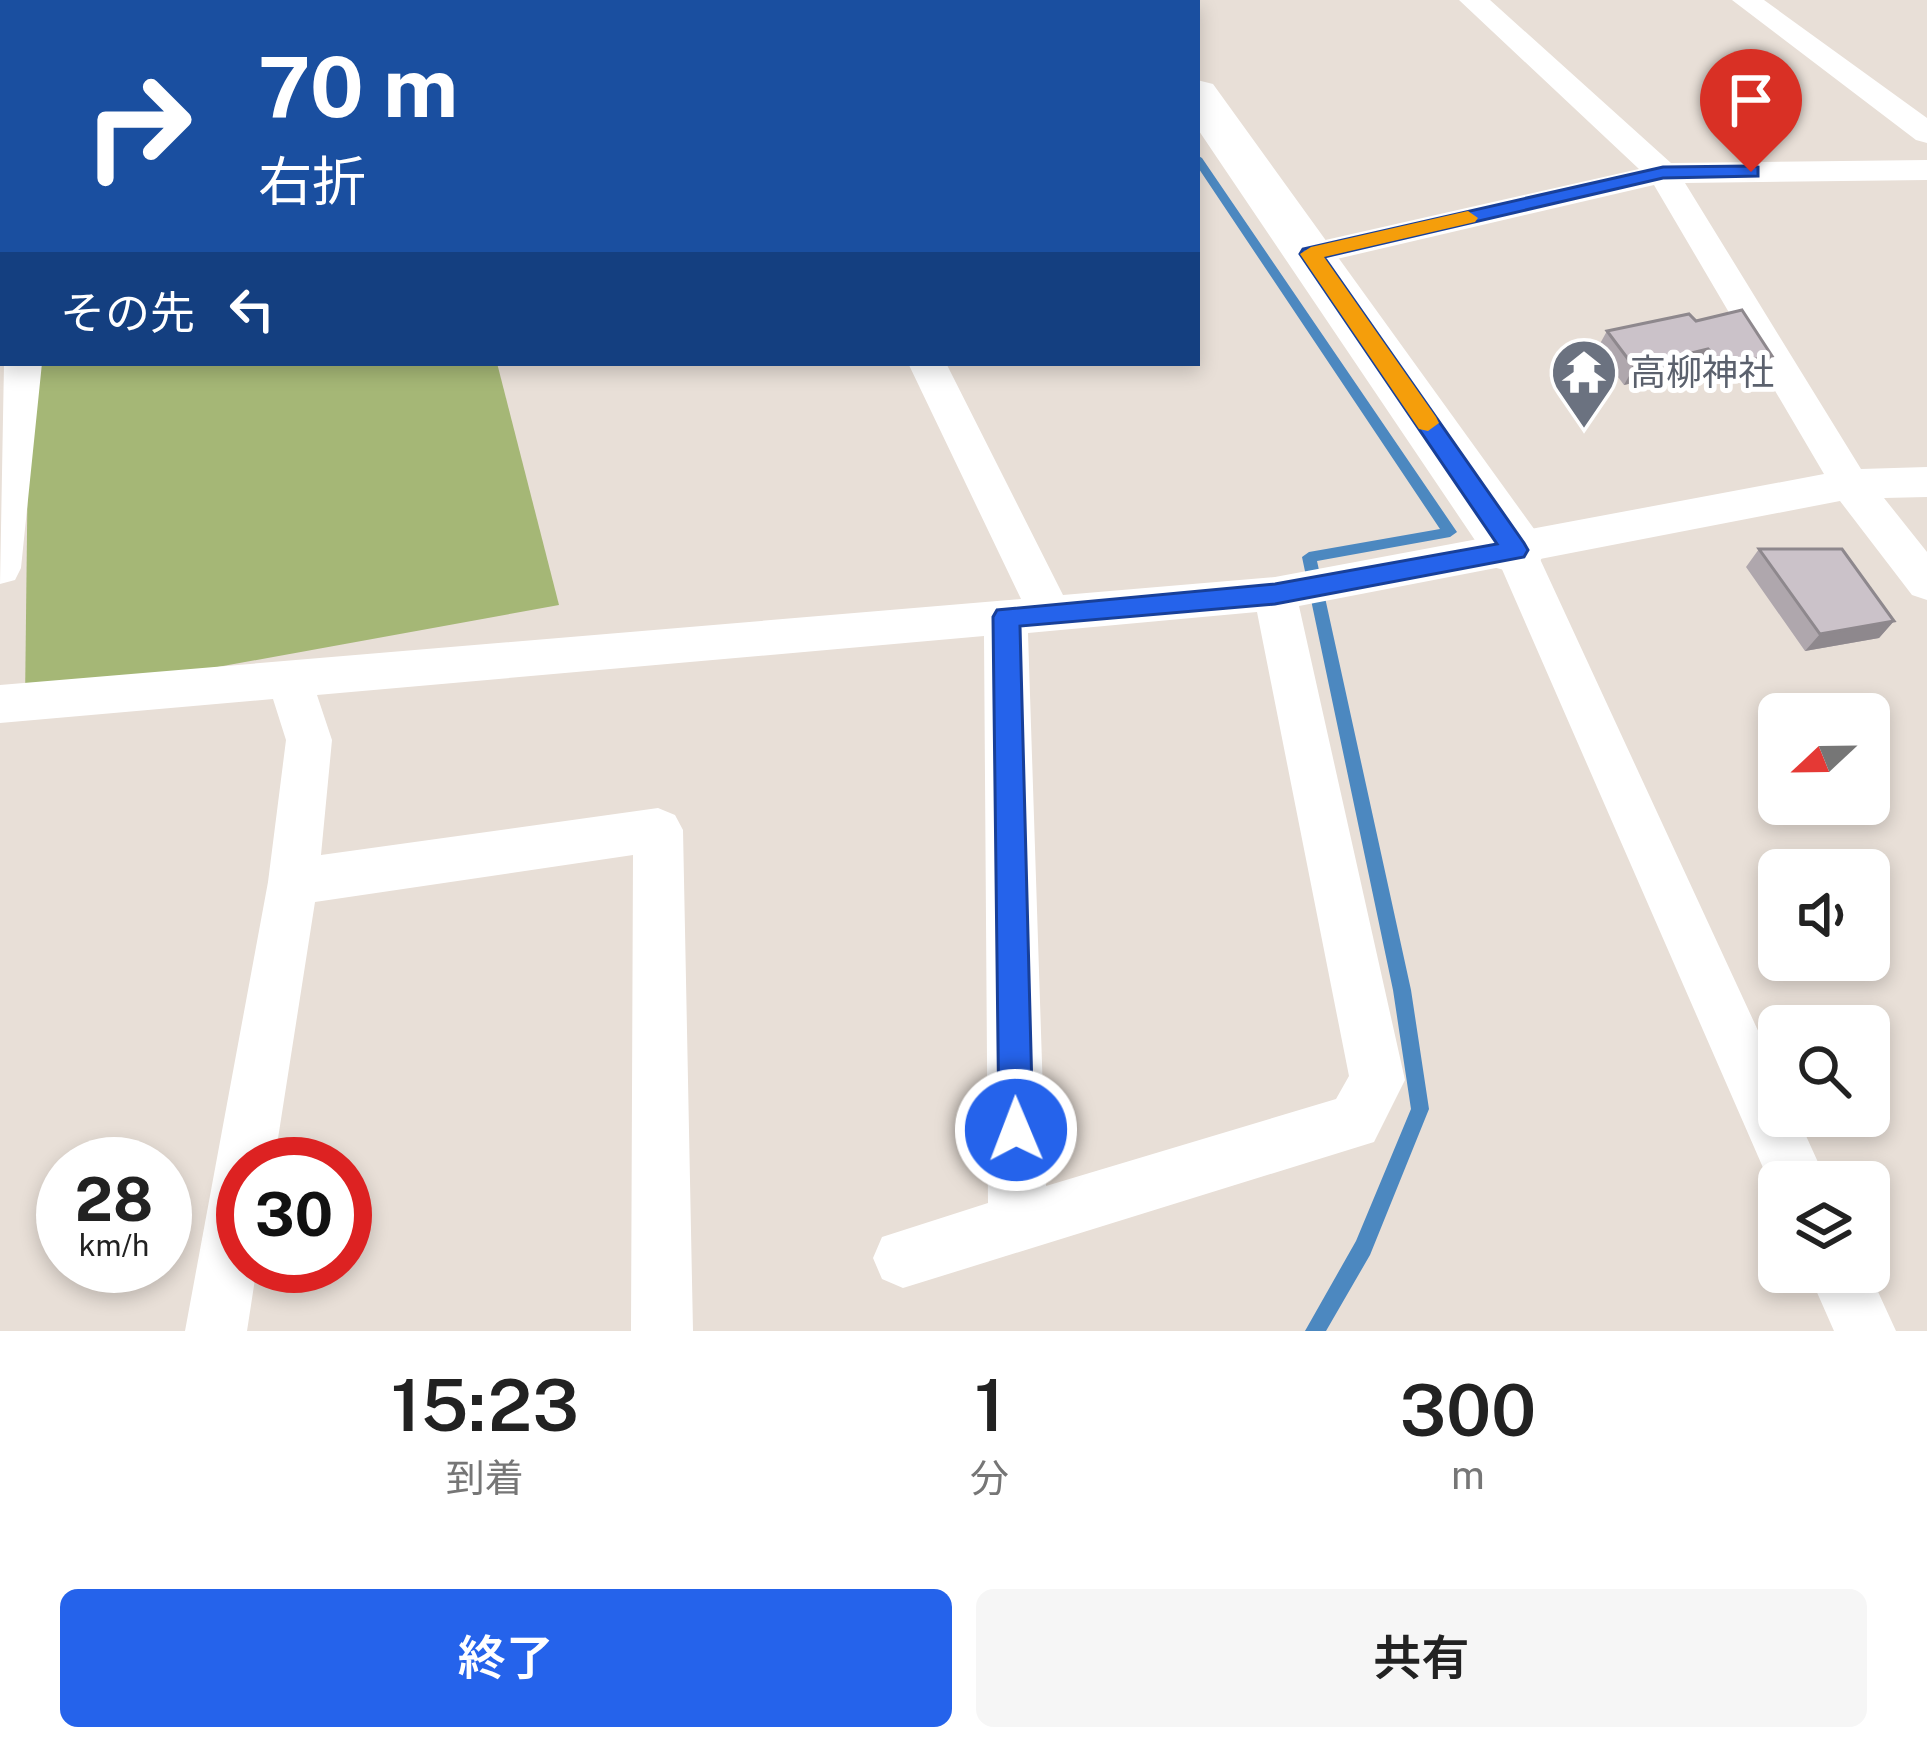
<!DOCTYPE html>
<html lang="ja">
<meta charset="utf-8">
<style>
body{margin:0;font-family:"Public Sans","Noto Sans JP",sans-serif;background:#f6f6f6;color:#222;height:100vh;display:flex;flex-direction:column;font-size:45px;white-space:nowrap}
*{box-sizing:border-box;margin:0}
p{font-size:39px;color:#767676}
.icon{flex:none;width:66px;height:66px;fill:none;stroke:currentColor;stroke-width:2;stroke-linecap:round;stroke-linejoin:round}
.map{position:relative;height:1331px;overflow:hidden}
.sheet{display:flex;flex-direction:column;background:#fff;flex:1}
.sheet>*{flex:none}
.hud{position:absolute;left:0px;top:0px;width:1200px;height:366px;box-shadow:0 6px 18px #0003;background:#1a4fa0;color:#fff;overflow:hidden}
.needle{width:78px;rotate:248deg}
.tools{position:absolute;left:1758px;top:693px;display:grid;gap:24px}
.tools a{display:grid;place-items:center;width:132px;height:132px;border-radius:18px;background:#fff;box-shadow:0 6px 18px #0003;font-size:60px}
.speed{position:absolute;left:36px;top:1137px;display:flex;gap:24px;font-size:60px;font-weight:700;text-align:center}
.speed>*{display:grid;place-content:center;width:156px;height:156px;border-radius:50%;background:#fff;box-shadow:0 6px 18px #0003;line-height:1}
.speed small{font-size:30px;font-weight:400}
.speed .limit{border:18px solid #d22;background:#fff;color:#111}
.pin{position:absolute;display:grid;place-items:center;width:102px;height:102px;color:#fff;margin:-123px -51px;border-radius:50% 50% 50% 0;rotate:-45deg;box-shadow:0 0 12px #0007}
.pin .icon{rotate:45deg}
.me{position:absolute;width:132px;margin:-66px;rotate:359deg;stroke-linejoin:round;filter:drop-shadow(0 0 9px #0008)}
.turn{display:flex;align-items:center;gap:42px;height:252px;padding:0 60px;font-size:54px}
.turn .icon{width:156px;height:156px;stroke-width:2.5}
.turn b{display:block;font-size:84px;line-height:102px}
.then{display:flex;align-items:center;height:114px;padding:0 60px;background:#0003;gap:24px;font-size:45px}
.eta{display:flex;justify-content:space-evenly;align-items:center;height:204px;text-align:center}
.eta b{font-size:72px;font-weight:600;line-height:84px}
.button{display:flex;gap:24px;margin-top:auto;padding:24px 60px}
.button a{flex:1;height:138px;border-radius:18px;background:#2563eb;color:#fff;font-size:48px;font-weight:600;line-height:138px;text-align:center}
.button a+a{background:#f6f6f6;color:#222}
.map>svg:first-child{display:block}
.green{fill:#a5b776}
.lines{fill:none;stroke-linecap:round;stroke-linejoin:round}
.stream{fill:#4c88c0;fill-rule:evenodd}
.street{fill:#fff;fill-rule:evenodd}
.secondary{fill:#fff;fill-rule:evenodd}
.wall{fill:#afa7ad}
.shaded-wall{fill:#8e888d}
.building{fill:#cbc2c9;stroke:#8e888d;stroke-width:3}
.route{fill:#2563eb;stroke:#184099;stroke-width:3}
.slow{fill:#f59e0b}
.labels{text-anchor:middle;stroke-width:10;stroke-linejoin:round;paint-order:stroke}
.worship-label{font-size:36px;fill:#5b616d;stroke:#fff;text-anchor:start}
</style>
<div class="map">
<svg width="1927" height="1331" viewBox="0 0 1927 1331">
<rect width="100%" height="100%" fill="#e8dfd7"/>
<path class="green" d="M29 363H497L559 605 25 702Z"/>
<g class="lines">
<path class="stream" d="M1086 0H1096L1098 3H1088Z
M1197 155 1202 158 1457 532 1450 537 1317 561 1411 990 1429 1109 1370 1255 1326 1331H1305L1356 1241 1411 1109 1393 990 1302 557 1309 552 1440 529 1197 166Z"/>
<path class="street" d="M171 0H199V3H171Z
M370 0H398V3H370Z
M1459 0H1490L1671 163 1927 160V180L1685 183 1861 469 1927 467V497L1884 498 1927 552V600L1912 595 1840 501 1540 559 1779 1076V1116H1797L1827 1182H1779L1778 1202 1501 567 1299 606 1405 1080 1374 1142 903 1288 882 1279 873 1258 882 1237 988 1203 984 636 317 695 332 740 321 855 658 808 675 815 683 830 693 1331H631L633 855 315 902 274 1164H243V1266H257L247 1331H185L268 882 286 740 273 699 0 723V685L1021 599 908 363H946L1063 595 1275 577 1824 474 1654 185 1311 265 1299 262 1294 254 1299 246 1639 169ZM1257 612 1349 1076 1336 1099 1046 1186 1028 633Z
M1732 0H1764L1927 118V143L1916 140Z
M3 187V207L0 208V188Z
M0 273H3V295H0Z
M4 363H42L21 568 15 580 0 584Z
M1808 1272H1869L1896 1331H1834Z"/>
<path class="secondary" d="M1108 0H1151L1153 3H1110Z
M0 28H3V54H0Z
M1197 80 1213 84 1537 533 1546 550 1537 567 1515 573 1493 567 1197 128Z"/>
</g>
<path class="wall" d="M1696 321 1772 356 1760 374 1713 383 1698 367 1624 385 1597 349 1607 331Z
M1759 549 1894 621 1879 638 1805 651 1746 567Z"/>
<path class="shaded-wall" d="M3 317V362L0 363V329Z
M1708 349 1698 367 1624 385 1634 367Z
M1772 356 1760 374 1713 383 1724 365Z
M1894 621 1879 638 1805 651 1820 634Z"/>
<path class="building" d="M0 297H3V317L0 329Z
M1742 310 1772 356 1724 365 1708 349 1634 367 1607 331 1689 314 1696 321Z
M1759 549H1842L1894 621 1820 634Z"/>
<path class="route" d="M1751 166 1758 167V176L1663 178 1324 257 1524 543 1528 550 1524 557 1275 604 1020 626 1033 1130 1028 1142 1016 1147 1004 1142 999 1130 993 617 997 610 1275 584 1497 544 1300 254 1303 249 1663 167Z"/>
<path class="slow" d="M1468 211 1478 218 1475 222 1324 257 1436 417 1439 423 1428 431 1419 429 1300 254 1311 247Z"/>
<defs>
<g id="temple-pin" transform="scale(3.45)"><path d="M0 17L-7.5 6A9.5 9.5 0 1 1 7.5 6Z" fill="#6b7280" stroke="#fff"/><path d="M0-6L5-2H3V0L6.5 2.5H4V6H1.5V3h-3V6H-4V2.5H-6.5L-3 0V-2H-5Z" fill="#fff"/></g>
</defs>
<g fill-rule="evenodd">
<use href="#temple-pin" x="1584" y="372"/>
</g>
<g class="labels">
<g class="worship-label">
<text x="1630" y="385">高柳神社</text>
</g>
</g>
</svg>
<div class="tools">
<a><svg class="needle" viewBox="-14 -14 28 28"><path d="M0-13l5 13h-10z" fill="#e53935"/><path d="M0 13l5-13h-10z" fill="#767676"/></svg></a>
<a><svg class="icon" aria-label="sound" viewBox="0 0 24 24"><path d="M4 9h4l5-4v14l-5-4H4zM17 9q2 3 0 6"/></svg></a>
<a><svg class="icon" aria-label="search" viewBox="0 0 24 24"><circle cx="10" cy="10" r="6"/><path d="M15 15l6 6"/></svg></a>
<a><svg class="icon" aria-label="layers" viewBox="0 0 24 24"><path d="M12 4l9 5-9 5-9-5zM3 14l9 5 9-5"/></svg></a>
</div>
<div class="speed"><div>28<small>km/h</small></div><div class="limit">30</div></div>
<div class="pin" style="left:1751px;top:172px;background:#d93025"><svg class="icon" aria-label="arrive" viewBox="0 0 24 24"><path d="M6 21V4h12l-3 4 3 4H6"/></svg></div>
<svg class="me" style="left:1016px;top:1130px" viewBox="-20 -20 40 40"><circle r="17" fill="#2563eb" stroke="#fff" stroke-width="3"/><path d="M0-11L8 9 0 5-8 9z" fill="#fff"/></svg>
<div class="hud">
<div class="turn"><svg class="icon" aria-label="right" viewBox="0 0 24 24"><path d="M7 20v-9h11M14 6l5 5-5 5"/></svg><div><b>70 m</b>右折</div></div>
<div class="then">その先<svg class="icon" aria-label="left" viewBox="0 0 24 24"><path d="M17 20v-9H6M10 6l-5 5 5 5"/></svg></div>
</div>
</div>
<section class="sheet">
<div class="eta">
<div><b>15:23</b><p>到着</p></div>
<div><b>1</b><p>分</p></div>
<div><b>300</b><p>m</p></div>
</div>
<div class="button"><a>終了</a><a>共有</a></div>
</section>
